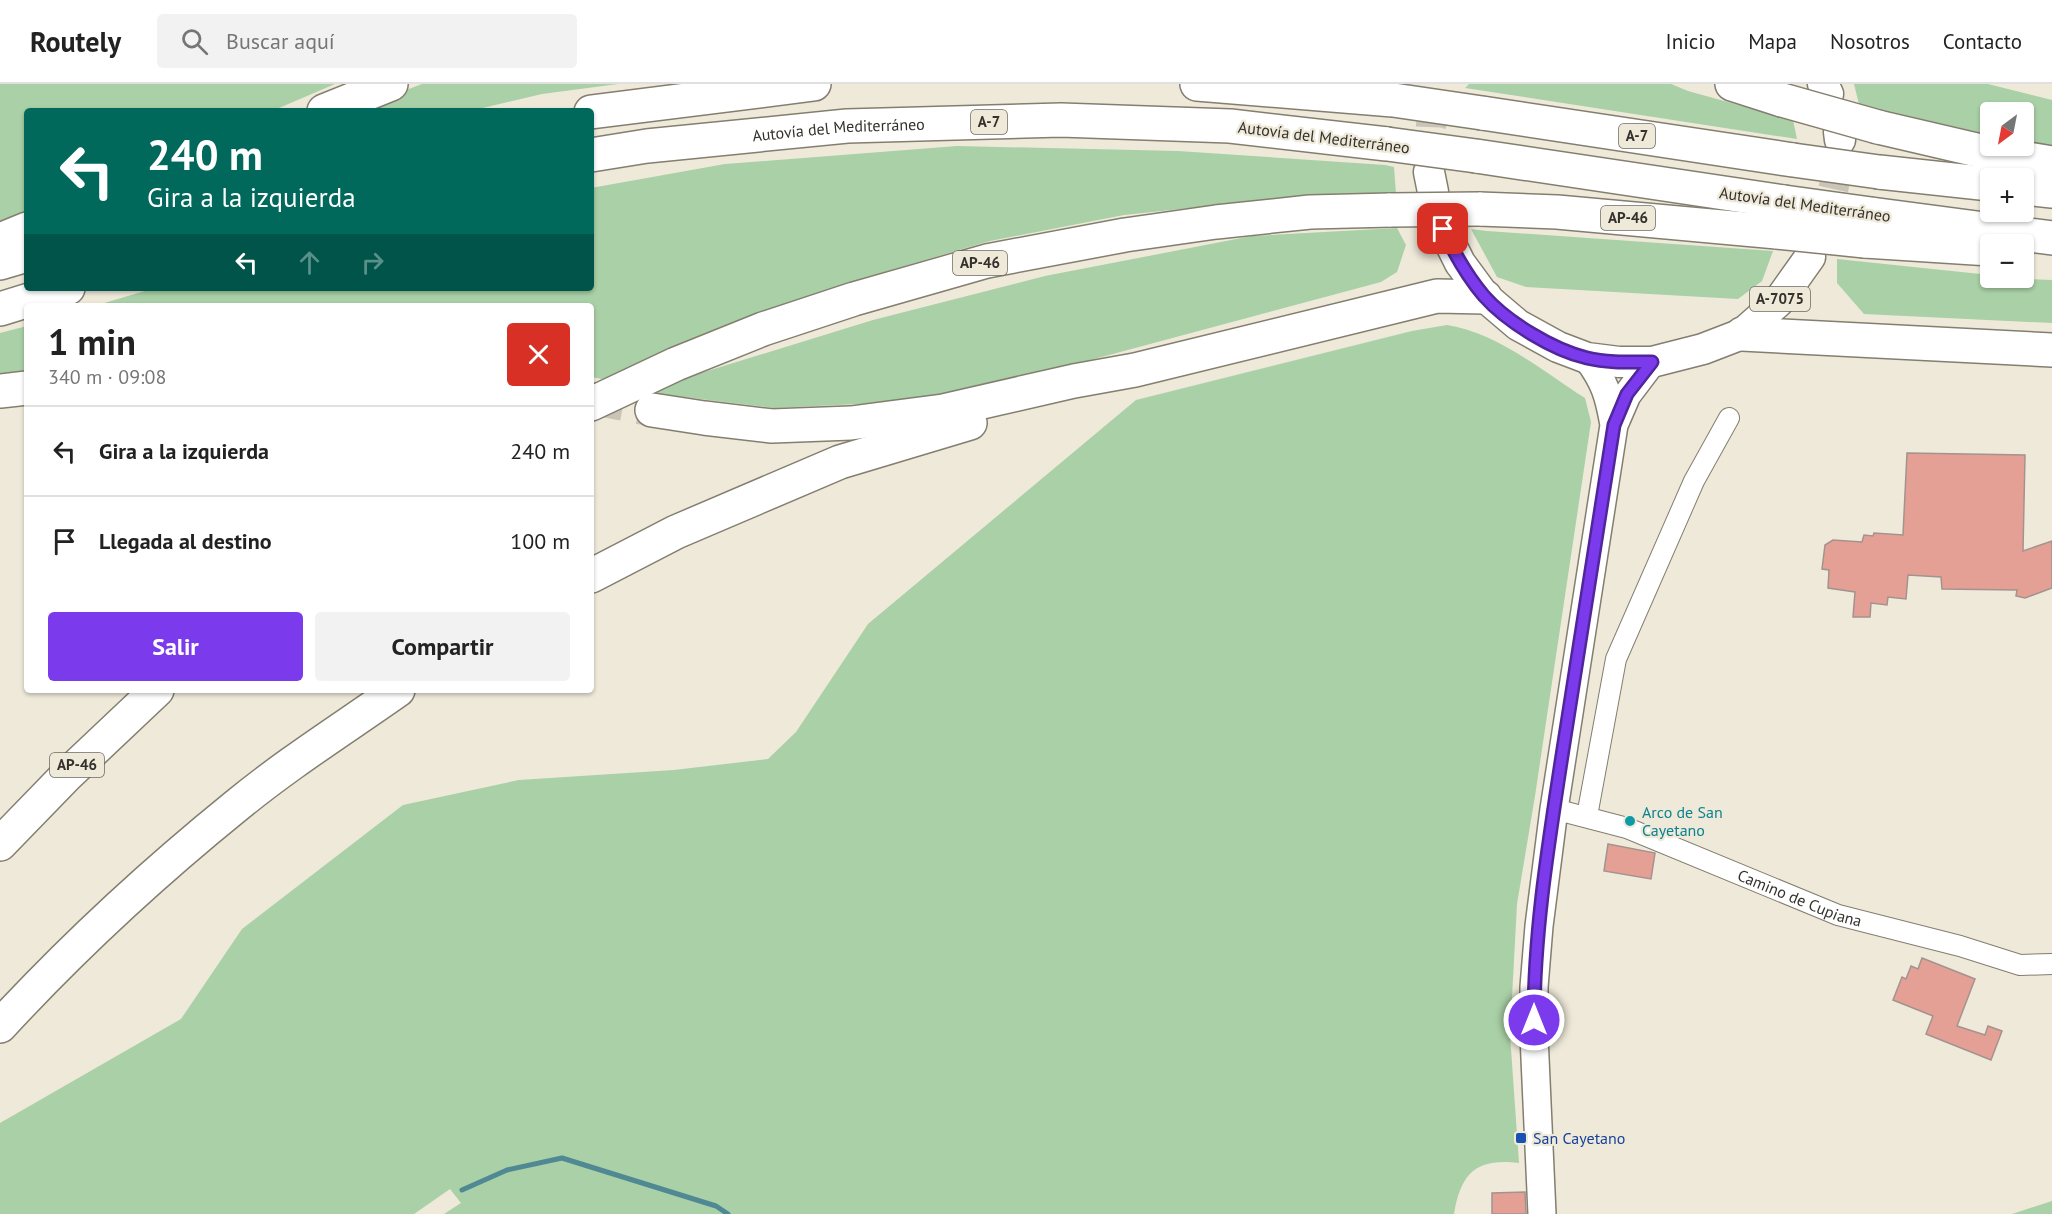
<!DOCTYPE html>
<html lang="es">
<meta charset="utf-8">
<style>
body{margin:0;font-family:"PT Sans",sans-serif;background:#f2f2f2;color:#222;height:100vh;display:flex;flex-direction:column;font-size:22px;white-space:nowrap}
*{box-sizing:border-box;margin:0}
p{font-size:20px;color:#767676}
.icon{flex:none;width:33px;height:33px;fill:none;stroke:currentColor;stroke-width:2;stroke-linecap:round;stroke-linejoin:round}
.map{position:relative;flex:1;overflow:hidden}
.side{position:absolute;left:24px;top:219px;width:570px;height:390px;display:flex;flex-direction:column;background:#fff;border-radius:6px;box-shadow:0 2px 4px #0004}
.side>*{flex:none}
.top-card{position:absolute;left:24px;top:24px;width:570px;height:183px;border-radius:6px;box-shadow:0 2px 4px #0004;background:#00695c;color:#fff;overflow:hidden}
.needle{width:39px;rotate:212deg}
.tools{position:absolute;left:1980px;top:18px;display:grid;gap:12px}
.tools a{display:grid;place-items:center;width:54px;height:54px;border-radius:6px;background:#fff;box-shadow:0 2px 4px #0004;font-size:30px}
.pin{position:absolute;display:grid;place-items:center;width:51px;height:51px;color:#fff;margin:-26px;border-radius:12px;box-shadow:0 3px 9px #0006}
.me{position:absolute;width:66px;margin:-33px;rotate:0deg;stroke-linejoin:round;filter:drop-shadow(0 0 4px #0008)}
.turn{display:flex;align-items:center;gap:21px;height:126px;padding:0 24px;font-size:27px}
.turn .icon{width:78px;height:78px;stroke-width:2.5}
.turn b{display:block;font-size:42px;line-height:51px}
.lanes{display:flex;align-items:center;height:57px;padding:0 24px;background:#0003;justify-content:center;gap:30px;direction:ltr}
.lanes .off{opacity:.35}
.round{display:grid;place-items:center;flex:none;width:63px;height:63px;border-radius:6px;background:#f2f2f2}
.headline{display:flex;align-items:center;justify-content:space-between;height:102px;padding:0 24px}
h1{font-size:36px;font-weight:600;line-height:45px}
.action{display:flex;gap:12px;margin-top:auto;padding:12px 24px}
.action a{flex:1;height:69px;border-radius:6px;background:#7c3aed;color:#fff;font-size:24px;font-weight:600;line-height:69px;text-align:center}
.action a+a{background:#f2f2f2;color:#222}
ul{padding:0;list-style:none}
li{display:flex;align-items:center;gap:18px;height:90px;padding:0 24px;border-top:2px solid #e0e0e0}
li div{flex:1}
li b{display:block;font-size:22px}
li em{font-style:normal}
header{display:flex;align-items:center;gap:36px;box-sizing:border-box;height:84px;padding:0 30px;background:#fff;border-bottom:2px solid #e0e0e0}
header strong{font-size:28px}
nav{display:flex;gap:33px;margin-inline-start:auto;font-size:21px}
.search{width:420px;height:54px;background:#f2f2f2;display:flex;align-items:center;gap:15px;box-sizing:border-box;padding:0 21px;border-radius:6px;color:#767676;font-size:22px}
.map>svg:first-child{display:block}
.green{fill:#a9d0a6}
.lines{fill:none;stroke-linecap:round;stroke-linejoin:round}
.stream{stroke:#508994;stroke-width:5}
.building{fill:#e5a095;stroke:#a4928f;stroke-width:1.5}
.primary-tunnel{stroke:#c9c4b6;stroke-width:30;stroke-dasharray:30 15;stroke-linecap:butt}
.motorway-tunnel{stroke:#c9c4b6;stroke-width:33;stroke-dasharray:33 16;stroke-linecap:butt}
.minor-casing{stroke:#837e6f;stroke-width:22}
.secondary-casing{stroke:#837e6f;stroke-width:30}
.primary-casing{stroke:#837e6f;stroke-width:33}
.motorway-casing{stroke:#837e6f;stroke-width:36}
.minor{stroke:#fff;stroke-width:20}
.secondary{stroke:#fff;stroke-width:27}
.primary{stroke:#fff;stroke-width:30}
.motorway{stroke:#fff;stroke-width:33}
.motorway-bridge-casing{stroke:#837e6f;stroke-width:36;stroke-linecap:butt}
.motorway-bridge{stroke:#fff;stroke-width:33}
.route-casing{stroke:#51269a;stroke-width:15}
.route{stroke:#7c3aed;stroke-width:10}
.culture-dot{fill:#0f9aa8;stroke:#eee9d9;stroke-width:2}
.transit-dot{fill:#1a4fb4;stroke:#eee9d9;stroke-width:2}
.labels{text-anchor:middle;stroke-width:4.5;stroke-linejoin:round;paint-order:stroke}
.shield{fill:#eee9d9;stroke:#6b685f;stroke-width:1.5}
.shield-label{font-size:15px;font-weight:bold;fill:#33312b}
.street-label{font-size:16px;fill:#33312b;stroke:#eee9d9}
.culture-label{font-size:16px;fill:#0d838f;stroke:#eee9d9;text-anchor:start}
.transit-label{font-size:16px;fill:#164399;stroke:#eee9d9;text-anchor:start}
</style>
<header>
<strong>Routely</strong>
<div class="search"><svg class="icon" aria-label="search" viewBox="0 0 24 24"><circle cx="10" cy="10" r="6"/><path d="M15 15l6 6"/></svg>Buscar aquí</div>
<nav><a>Inicio</a><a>Mapa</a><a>Nosotros</a><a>Contacto</a></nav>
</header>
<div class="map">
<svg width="2052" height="1130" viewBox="0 0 2052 1130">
<rect width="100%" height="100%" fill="#eee9d9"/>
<path class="green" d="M0 0H335L272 27H27V127L0 137Z
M422 0H618L542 10 470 27H351Z
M1469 0H1671L1688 7 1793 36 1797 55 1465 4Z
M1854 0H1988L2052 16V62L2024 58V28H1990V51L1859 20Z
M957 62 1178 67 1385 81 1394 83 1396 110 1284 114 1124 131 990 157 863 194 602 295 591 293V222H94L155 204H591V104L725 80Z
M1397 144 1406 161 1397 188 1381 198 941 316 775 324 651 309 688 293 873 236 1045 192 1252 152Z
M1471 145 1487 147 1773 167 1762 197 1738 215 1526 203 1497 193Z
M1837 175 1990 191V194L2052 196V239L1864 230 1837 199Z
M1447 241C1496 248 1544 288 1585 314L1591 338 1535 712 1517 820 1510 951 1519 1079C1477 1074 1461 1088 1454 1130H444L461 1119 450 1105 414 1130H0V1039L181 935 242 845 403 721 519 696 674 686 768 675 796 648 868 540 1136 316 1412 247Z
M27 242V287L0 292V249Z
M2052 1117V1130H2012Z"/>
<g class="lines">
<path class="stream" d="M462 1106 507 1086 562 1074 716 1122 728 1130"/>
</g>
<path class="building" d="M1907 369 2025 371 2023 467 2052 457V504L2025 514 2016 512 2017 506 1942 505 1941 493 1908 491 1906 515 1888 513 1887 521 1871 519 1870 533H1853L1855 508 1828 504 1829 486 1822 485 1825 461 1833 456 1862 458 1864 451 1873 452 1874 449 1903 451Z
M1608 760 1655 769 1651 795 1604 787Z
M1922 874 1975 895 1957 942 1985 951 1988 942 2002 947 1991 976 1926 950 1933 932 1893 916 1902 893 1906 895 1911 882 1918 885Z
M1525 1108 1526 1130H1492V1109Z"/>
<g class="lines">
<path class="primary-tunnel" d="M1429 88 1431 41 1442 0
M1820 148C1832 118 1838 89 1840 57"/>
<path class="motorway-tunnel" d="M591 314 652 326"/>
<g class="minor-casing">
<g id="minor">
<path id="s1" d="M1554 725 1627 744 1838 831 1960 862 2020 881 2052 880"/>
<path d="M1587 732 1616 575 1694 397 1729 334"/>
</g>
</g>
<g class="secondary-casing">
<path id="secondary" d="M1587 274C1605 298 1609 312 1614 341
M1542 1130 1534 952V903L1539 842 1554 725 1614 341 1627 311 1652 278"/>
</g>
<g class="primary-casing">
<path id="primary" d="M1823 0 1828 10
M1839 48 1840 56
M1429 88 1433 108
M1443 145 1460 179 1485 213 1518 241 1558 263 1587 274 1619 278H1652L1703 265 1742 250 1778 218 1810 173"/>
</g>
<g class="motorway-casing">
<g id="motorway">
<path d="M1197 0 1393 16"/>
<path d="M1732 0 1782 16"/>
<path d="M324 27 391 0"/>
<path d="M591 28 814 0"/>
<path d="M1482 29 1793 76"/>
<path d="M1878 43 1981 67 2052 79"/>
<path id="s2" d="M591 71 647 62 847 42 1061 36 1230 42 1387 60"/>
<path d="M1476 72 1784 118"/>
<path d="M1879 88 1990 100"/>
<path d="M2024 104 2052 107"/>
<path d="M1479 125 1557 128 1777 148"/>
<path d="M1871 130 2052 154"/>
<path d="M0 156 27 145"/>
<path d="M1865 157 1990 165"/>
<path d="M0 179 27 171"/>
<path d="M0 225 68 204"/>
<path d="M1742 250 2052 266"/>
<path d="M0 307 27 304"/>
<path d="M591 320 676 280 763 245 854 215 987 177 1125 151 1216 138 1310 128 1391 126"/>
<path d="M652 326 704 334 772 342 851 339 943 327 1074 297 1135 286 1437 212 1485 213"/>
<path d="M591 492 676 448 840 378 970 339"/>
<path d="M0 760 66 692 157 606"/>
<path d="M0 942C73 863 152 790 236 722 287 680 344 644 398 606"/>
</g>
</g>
<use href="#minor" class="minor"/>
<use href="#secondary" class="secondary"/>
<use href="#primary" class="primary"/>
<use href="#motorway" class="motorway"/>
<g class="motorway-bridge-casing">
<path id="motorway-bridge" d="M1393 16 1482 29
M1782 16 1878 43
M1387 60 1476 72
M1793 76 1879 88
M1784 118 1871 130
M1391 126 1479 125
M1777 148 1865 157"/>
</g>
<use href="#motorway-bridge" class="motorway-bridge"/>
</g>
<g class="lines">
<g class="route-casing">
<path id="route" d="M1443 145C1454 169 1467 192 1484 212 1507 238 1553 266 1587 274 1608 279 1630 278 1652 278L1627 310 1614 341C1596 454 1578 566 1561 678 1548 763 1534 849 1534 936"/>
</g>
<use href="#route" class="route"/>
</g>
<circle class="culture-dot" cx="1630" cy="737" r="6"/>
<rect class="transit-dot" x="1515" y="1048" width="12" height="12" rx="3"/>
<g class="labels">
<g class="shield">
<rect x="971" y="26" width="36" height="24" rx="4.5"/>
<rect x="1619" y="40" width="36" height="24" rx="4.5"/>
<rect x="1601" y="122" width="54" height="24" rx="4.5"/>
<rect x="953" y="167" width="54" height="24" rx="4.5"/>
<rect x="1750" y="203" width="60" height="24" rx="4.5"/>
<rect x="50" y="669" width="54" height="24" rx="4.5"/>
</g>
<g class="shield-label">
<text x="989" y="43">A-7</text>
<text x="1637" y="57">A-7</text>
<text x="1628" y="139">AP-46</text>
<text x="980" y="184">AP-46</text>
<text x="1780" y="220">A-7075</text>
<text x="77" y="686">AP-46</text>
</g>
<g class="street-label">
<text dy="6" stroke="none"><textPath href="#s2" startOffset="249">Autovía del Mediterráneo</textPath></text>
<text transform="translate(1324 53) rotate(7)" y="6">Autovía del Mediterráneo</text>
<text transform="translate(1805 120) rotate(8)" y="6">Autovía del Mediterráneo</text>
<text dy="6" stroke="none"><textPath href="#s1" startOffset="262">Camino de Cupiana</textPath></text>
</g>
<g class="culture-label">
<text x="1642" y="734">Arco de San<tspan x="1642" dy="18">Cayetano</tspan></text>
</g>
<g class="transit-label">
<text x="1533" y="1060">San Cayetano</text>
</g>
</g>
</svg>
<div class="tools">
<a><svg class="needle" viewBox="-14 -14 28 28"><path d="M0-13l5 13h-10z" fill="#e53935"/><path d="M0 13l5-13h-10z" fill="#767676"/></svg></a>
<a>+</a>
<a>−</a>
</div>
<div class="pin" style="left:1443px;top:145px;background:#d93025"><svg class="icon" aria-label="arrive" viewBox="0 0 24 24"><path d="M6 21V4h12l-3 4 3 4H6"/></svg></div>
<svg class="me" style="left:1534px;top:936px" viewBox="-20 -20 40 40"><circle r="17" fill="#7c3aed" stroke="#fff" stroke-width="3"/><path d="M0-11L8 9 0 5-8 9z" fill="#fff"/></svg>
<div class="top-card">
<div class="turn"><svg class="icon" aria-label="left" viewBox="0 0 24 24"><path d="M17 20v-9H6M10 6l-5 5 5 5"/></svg><div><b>240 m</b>Gira a la izquierda</div></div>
<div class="lanes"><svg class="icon" aria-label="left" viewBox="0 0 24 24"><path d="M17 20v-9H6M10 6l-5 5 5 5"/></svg><svg class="icon off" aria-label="ahead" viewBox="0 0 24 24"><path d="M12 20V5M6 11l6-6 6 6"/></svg><svg class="icon off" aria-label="right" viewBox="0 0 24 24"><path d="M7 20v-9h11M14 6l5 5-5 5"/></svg></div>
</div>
<section class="side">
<div class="headline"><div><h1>1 min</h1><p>340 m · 09:08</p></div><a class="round" style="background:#d93025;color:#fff"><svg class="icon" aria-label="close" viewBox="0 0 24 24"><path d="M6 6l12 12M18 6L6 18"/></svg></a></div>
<ul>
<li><svg class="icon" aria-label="left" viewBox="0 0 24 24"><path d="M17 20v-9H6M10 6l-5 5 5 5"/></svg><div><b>Gira a la izquierda</b></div><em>240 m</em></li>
<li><svg class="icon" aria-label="arrive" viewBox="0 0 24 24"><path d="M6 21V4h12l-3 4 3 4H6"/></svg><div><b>Llegada al destino</b></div><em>100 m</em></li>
</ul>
<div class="action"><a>Salir</a><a>Compartir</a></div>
</section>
</div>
